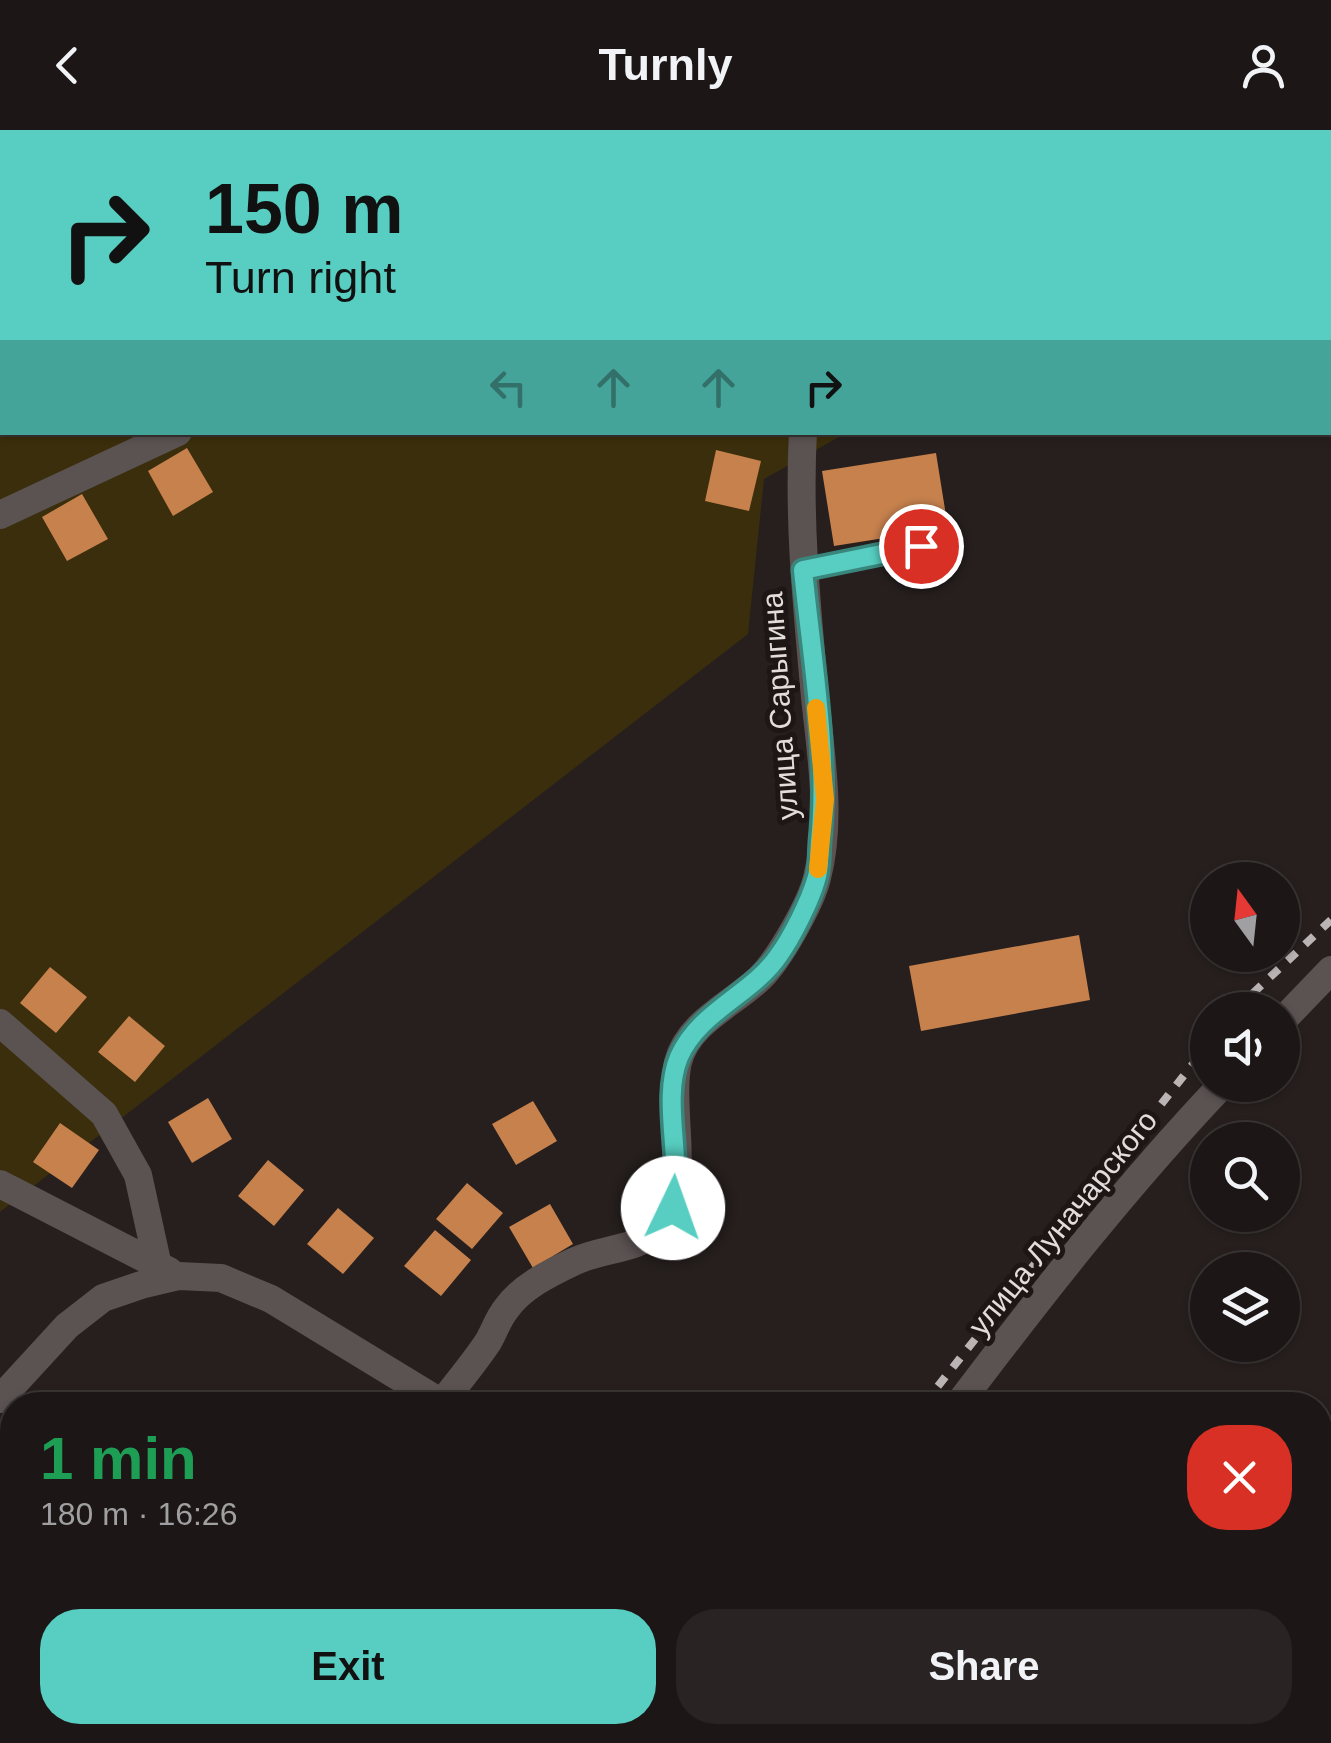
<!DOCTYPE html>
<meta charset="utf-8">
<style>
body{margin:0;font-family:Arial,sans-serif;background:#292423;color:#f1f3f6;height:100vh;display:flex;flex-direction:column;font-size:38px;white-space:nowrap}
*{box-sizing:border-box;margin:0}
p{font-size:32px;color:#a09fa1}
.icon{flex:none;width:55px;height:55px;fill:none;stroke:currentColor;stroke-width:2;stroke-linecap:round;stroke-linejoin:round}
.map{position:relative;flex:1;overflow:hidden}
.panel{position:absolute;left:0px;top:1262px;width:1332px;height:352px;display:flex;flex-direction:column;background:#1c1716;border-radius:40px 40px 0 0;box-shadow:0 2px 8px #0004,0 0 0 2px #3a3635}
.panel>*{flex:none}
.hud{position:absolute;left:0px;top:0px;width:1332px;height:305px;box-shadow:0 2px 8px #0004,0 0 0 2px #3a3635;background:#57cec1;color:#111;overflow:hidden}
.needle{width:65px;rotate:345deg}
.controls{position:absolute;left:1190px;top:732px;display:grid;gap:20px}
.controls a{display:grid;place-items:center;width:110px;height:110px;border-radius:50%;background:#1c1716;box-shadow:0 2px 8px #0004,0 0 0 2px #3a3635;font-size:50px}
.pin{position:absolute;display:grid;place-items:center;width:85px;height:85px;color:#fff;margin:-42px;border:5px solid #fff;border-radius:50%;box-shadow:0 2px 10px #0007}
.me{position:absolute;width:110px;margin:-55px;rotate:3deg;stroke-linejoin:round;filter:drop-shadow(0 0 8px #0008)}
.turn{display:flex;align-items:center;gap:35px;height:210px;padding:0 40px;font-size:45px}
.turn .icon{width:130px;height:130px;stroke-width:2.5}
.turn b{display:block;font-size:70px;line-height:85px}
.lanes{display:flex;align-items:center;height:95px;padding:0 40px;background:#0003;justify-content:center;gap:50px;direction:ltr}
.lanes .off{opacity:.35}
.round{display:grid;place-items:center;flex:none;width:105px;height:105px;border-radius:40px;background:#292423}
.overview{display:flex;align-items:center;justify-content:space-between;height:170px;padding:0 40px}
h1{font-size:60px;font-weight:700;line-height:75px;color:#1e9e55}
.action{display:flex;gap:20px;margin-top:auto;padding:20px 40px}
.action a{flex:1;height:115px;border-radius:40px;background:#57cec1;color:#111;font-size:40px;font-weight:700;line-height:115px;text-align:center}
.action a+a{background:#292423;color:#f1f3f6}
header{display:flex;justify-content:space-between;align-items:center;height:130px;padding:0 40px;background:#1c1716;font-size:45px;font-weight:700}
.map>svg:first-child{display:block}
.green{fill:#3b2e0c}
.building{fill:#c6814d}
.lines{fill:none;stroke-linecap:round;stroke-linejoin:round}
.service{stroke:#5b5252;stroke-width:18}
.minor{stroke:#5b5252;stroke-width:28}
.secondary{stroke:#5b5252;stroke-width:28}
.rail{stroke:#bab5b4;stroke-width:8;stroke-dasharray:12 12;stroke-linecap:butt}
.route-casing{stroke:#39867d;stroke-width:25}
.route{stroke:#57cec1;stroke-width:18}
.slow{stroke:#f59e0b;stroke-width:18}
.labels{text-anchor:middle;stroke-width:10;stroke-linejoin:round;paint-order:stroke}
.street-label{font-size:30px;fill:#e2dddc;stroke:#1d1615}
</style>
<header><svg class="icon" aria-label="back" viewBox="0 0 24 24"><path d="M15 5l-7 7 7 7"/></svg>Turnly<svg class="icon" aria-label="person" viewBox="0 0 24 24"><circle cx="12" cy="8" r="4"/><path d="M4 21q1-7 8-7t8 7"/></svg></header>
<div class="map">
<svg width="1331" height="1613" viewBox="0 0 1331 1613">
<rect width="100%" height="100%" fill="#261f1e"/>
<path class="green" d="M0 0H1331V26L1330 2H2V302L846 303 764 349 748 504 0 1082Z"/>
<path class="building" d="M187 318 213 362 173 386 148 341Z
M716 320 761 331 749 381 705 371Z
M936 323 948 398 834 416 822 341Z
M82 364 108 409 67 431 42 387Z
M1079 805 1090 870 921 901 909 836Z
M50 837 87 867 56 903 20 873Z
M129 886 165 916 135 952 98 922Z
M208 968 232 1009 192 1033 168 992Z
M533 971 557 1011 516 1035 492 994Z
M60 993 99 1020 72 1058 33 1032Z
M268 1030 304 1060 274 1096 238 1066Z
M467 1053 503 1083 472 1119 436 1089Z
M550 1074 573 1114 533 1138 509 1097Z
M338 1078 374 1108 343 1144 307 1114Z
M435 1100 471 1130 441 1166 404 1136Z
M12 1307V1353L0 1342V1321Z"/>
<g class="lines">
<path class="service" d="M803 440 921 415
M917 1602 920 1613
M193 1613 204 1602"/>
<path class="minor" d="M894 2 895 0
M0 385 178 302
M0 893 104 984 138 1045 158 1136
M0 1054 169 1141
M442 1273C457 1253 474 1233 488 1212 494 1202 498 1189 506 1179 521 1157 550 1143 573 1132 600 1119 635 1120 658 1101 695 1071 667 977 678 932 688 892 735 873 761 847 780 828 811 773 817 748 832 690 821 626 815 567 807 479 798 391 803 302"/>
<path class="secondary" d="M1282 891 1331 840
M0 1269 67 1196 103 1168 141 1155 179 1146 221 1148 271 1169 445 1275
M958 1275C1041 1165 1127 1055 1222 955"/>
<path class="rail" d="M1235 880 1331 790
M923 1275 1208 915
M627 1613 636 1602"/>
</g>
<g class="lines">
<g class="route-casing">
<path id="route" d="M673 1078C683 1031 661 970 679 927 699 881 753 864 779 825 792 807 810 771 816 750 820 739 819 724 820 712 829 623 812 530 803 440L921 416"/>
</g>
<use href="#route" class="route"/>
<path class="slow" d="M816 578 825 669 818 739"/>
</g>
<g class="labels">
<g class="street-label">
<text transform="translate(780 576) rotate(-94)" y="10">улица Сарыгина</text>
<text transform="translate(1063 1093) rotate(-51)" y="10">улица Луначарского</text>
</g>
</g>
</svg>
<div class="controls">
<a><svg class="needle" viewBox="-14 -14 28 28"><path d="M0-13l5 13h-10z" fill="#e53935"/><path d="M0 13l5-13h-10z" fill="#a09fa1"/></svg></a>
<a><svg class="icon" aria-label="sound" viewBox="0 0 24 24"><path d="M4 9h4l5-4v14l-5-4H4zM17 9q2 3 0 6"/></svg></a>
<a><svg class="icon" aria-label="search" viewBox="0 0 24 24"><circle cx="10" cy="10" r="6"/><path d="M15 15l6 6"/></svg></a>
<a><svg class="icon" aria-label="layers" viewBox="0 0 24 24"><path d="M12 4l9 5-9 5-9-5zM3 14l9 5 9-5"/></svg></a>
</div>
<div class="pin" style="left:921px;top:416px;background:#d93025"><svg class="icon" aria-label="arrive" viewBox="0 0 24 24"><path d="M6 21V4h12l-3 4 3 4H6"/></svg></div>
<svg class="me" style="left:673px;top:1078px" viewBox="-20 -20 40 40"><circle r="19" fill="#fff"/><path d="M0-13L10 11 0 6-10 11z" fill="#57cec1"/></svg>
<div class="hud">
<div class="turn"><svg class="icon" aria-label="right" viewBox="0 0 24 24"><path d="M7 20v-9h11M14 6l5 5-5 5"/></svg><div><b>150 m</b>Turn right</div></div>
<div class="lanes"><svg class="icon off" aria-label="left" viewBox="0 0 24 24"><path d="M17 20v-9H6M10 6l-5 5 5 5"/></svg><svg class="icon off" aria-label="ahead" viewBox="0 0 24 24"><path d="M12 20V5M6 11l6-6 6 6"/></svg><svg class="icon off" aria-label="ahead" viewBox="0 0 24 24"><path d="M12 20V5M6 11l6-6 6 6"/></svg><svg class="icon" aria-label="right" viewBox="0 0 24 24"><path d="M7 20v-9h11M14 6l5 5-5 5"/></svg></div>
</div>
<section class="panel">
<div class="overview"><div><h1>1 min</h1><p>180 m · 16:26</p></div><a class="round" style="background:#d93025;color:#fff"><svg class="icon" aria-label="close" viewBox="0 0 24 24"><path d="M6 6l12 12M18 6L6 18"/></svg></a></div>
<div class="action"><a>Exit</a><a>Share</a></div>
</section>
</div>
